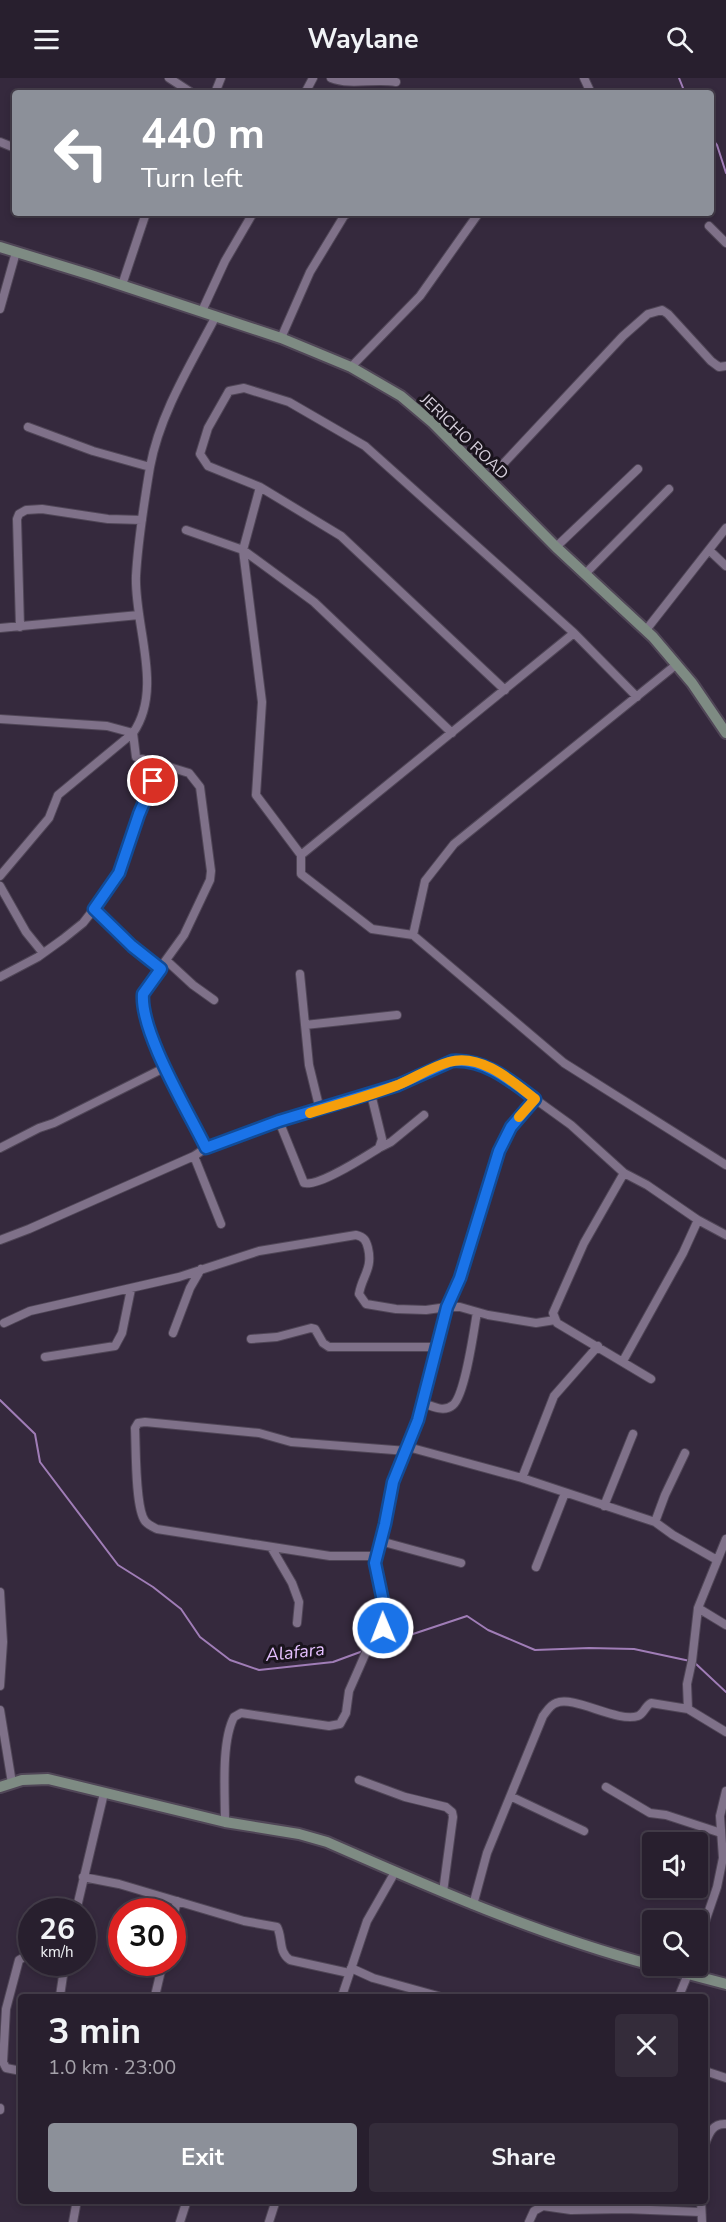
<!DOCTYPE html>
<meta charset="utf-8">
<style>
body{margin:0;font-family:"Nunito Sans",sans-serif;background:#342c3a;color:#f1f3f6;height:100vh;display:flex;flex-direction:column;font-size:22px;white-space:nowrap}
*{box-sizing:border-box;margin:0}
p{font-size:20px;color:#a5a2aa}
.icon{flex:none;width:33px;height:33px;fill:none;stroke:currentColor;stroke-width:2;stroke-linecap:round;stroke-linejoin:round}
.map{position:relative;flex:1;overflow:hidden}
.panel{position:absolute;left:18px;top:1916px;width:690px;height:210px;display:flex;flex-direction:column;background:#281f2e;border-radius:6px;box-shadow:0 3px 9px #0003,0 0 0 2px #443d4a}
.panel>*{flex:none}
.guide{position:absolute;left:12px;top:12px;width:702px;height:126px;border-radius:6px;box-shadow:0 3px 9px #0003,0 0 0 2px #443d4a;background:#8c9099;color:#fff;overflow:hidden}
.controls{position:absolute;left:642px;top:1754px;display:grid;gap:12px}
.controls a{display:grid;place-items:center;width:66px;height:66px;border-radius:6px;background:#281f2e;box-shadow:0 3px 9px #0003,0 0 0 2px #443d4a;font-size:30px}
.speed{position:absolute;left:18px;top:1820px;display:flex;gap:12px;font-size:30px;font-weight:700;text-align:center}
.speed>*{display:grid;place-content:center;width:78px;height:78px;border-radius:50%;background:#281f2e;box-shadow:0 3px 9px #0003,0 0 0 2px #443d4a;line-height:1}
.speed small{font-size:15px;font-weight:400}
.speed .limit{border:9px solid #d22;background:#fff;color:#111}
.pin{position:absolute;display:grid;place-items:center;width:51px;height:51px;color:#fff;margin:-26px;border:3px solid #fff;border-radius:50%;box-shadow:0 2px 6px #0007}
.me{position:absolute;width:66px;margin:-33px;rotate:359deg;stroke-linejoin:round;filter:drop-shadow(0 0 4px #0008)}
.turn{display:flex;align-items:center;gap:21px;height:126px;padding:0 30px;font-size:27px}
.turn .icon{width:78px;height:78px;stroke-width:2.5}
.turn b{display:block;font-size:42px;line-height:51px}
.round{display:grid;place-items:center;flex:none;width:63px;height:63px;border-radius:6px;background:#342c3a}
.head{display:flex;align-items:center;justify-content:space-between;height:102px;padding:0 30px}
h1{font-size:36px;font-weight:700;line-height:45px}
.primary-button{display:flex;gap:12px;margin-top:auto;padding:12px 30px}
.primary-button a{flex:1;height:69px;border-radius:6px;background:#8c9099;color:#fff;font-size:24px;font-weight:700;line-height:69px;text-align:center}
.primary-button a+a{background:#342c3a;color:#f1f3f6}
header{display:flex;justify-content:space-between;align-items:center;height:78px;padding:0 30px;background:#281f2e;font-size:27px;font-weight:700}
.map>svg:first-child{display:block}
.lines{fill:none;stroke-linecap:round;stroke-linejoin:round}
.stream{stroke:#a07db7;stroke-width:2}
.street-casing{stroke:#504657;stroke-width:10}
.secondary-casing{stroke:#504657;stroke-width:14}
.street{stroke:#7f7189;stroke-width:8}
.secondary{stroke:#7e8b83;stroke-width:10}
.route-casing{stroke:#114b97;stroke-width:15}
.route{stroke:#1a73e8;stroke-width:10}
.slow{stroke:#f59e0b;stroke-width:10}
.labels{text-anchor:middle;stroke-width:6;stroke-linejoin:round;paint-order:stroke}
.street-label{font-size:16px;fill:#d5cedb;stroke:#1a141d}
.water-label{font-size:18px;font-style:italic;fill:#e5c0ff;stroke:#1a141d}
</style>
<header><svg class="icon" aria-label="menu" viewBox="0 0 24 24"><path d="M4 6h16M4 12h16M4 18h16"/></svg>Waylane<svg class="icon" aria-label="search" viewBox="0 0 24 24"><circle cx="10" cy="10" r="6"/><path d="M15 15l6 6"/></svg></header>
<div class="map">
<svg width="726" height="2144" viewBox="0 0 726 2144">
<rect width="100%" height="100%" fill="#35293d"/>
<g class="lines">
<path class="stream" d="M679 0 685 15
M711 59 717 67 726 95
M0 1322 35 1356 40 1384 118 1487 153 1509 181 1531 200 1559 230 1582 259 1592 333 1584 363 1573
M371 1570 467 1538 488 1552 535 1572 589 1570 634 1571 690 1583
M695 1585 726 1614"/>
<g class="street-casing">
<path id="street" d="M169 0 192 15
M331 0C352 8 374 0 396 4
M584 0 591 15
M215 15 221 0
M305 15 313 0
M0 64 15 70
M709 148 726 165
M122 207 146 135
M0 231 16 174
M202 233 225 183 253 135
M281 260 310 194 344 138 348 135
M351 289 420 218 478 136
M28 349 93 373 150 389
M489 401 623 258 648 236 662 232 668 236 711 283 719 289 726 288
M260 409 243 472 262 624 256 717 301 777
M186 452 243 472 314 524 452 655
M556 469 638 391
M709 472 726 488
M586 495 669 411
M20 549 17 441 19 436 26 432 42 431 108 441 142 442
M0 550 139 537
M646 552 726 450
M677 586 454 766 425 803 413 857 564 985 726 1087
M505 612 341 458 260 409 208 388 200 376 208 350 229 313 244 310 289 324 365 368 574 555
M0 641 107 648 133 655
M133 655 136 679 189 695 200 709 211 793 210 802 184 857 145 911 143 922 153 963 206 1070
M0 798 49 740 58 717 133 655C164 611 134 547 136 498 138 461 144 425 150 389 160 335 191 286 216 238
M0 808 26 854 43 875
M94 831 132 868 161 891
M413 857 372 851 301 796V777L574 555 637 619
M167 883 193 907 214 922
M300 896 309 987 320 1032
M0 899 38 879 63 861 83 845 94 831 119 795 139 736 161 686
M305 947 397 937
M279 1043 304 1105C319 1109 366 1078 379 1070L382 1061 371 1016
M0 1070 39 1050 54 1045 166 989
M379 1070 391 1064 424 1037
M194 1078 221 1146
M624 1095 584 1165 553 1235 557 1245 651 1301
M0 1162 29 1151 194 1078 206 1070 279 1043 397 1007 452 983C485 980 510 1002 535 1021
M4 1245 30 1233 179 1199 259 1173 356 1157C364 1159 366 1162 368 1170 373 1191 362 1198 359 1216L366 1226 396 1231 426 1232 447 1229H460L488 1237 536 1245 555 1242
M173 1255 190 1210 201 1191
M251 1261 277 1259 311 1250 315 1251 323 1265 329 1269H437
M45 1279 115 1268 122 1255 131 1211
M623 1283 683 1175 698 1142
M421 1324C431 1328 444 1335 453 1327 465 1317 474 1252 477 1234
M408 1369 522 1400 554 1318 598 1268
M685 1375 665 1417 655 1444 673 1457 717 1482
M522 1400 655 1444
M604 1428 633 1356
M380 1463 461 1485
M271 1469 292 1505 299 1524 297 1545
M375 1478H330L157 1451C153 1449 148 1447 145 1443 135 1430 136 1369 135 1350L138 1345 145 1344 259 1355 291 1364 407 1373
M536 1489 565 1415
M0 1514 3 1564 0 1608
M698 1530 726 1547
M688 1631 687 1606 692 1583 698 1530 726 1461
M0 1632 12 1705
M359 1702 405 1719 446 1729 452 1734 453 1739 443 1814
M606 1709 650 1735 666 1737 721 1755
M512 1719 584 1753
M225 1744C225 1715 221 1664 234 1639L241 1635 329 1648 340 1646 346 1635 349 1613 360 1588 367 1572 383 1550 385 1542V1533L375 1485 385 1446 392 1404 418 1342 447 1229 460 1200 499 1073 511 1049 535 1021 571 1047 624 1095 647 1107 698 1142 726 1157
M83 1799 119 1806 244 1843 277 1849C283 1860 278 1874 290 1882L349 1895
M473 1827 487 1775 543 1638C547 1633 550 1627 556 1625 574 1617 617 1645 638 1638 644 1636 645 1628 651 1625L688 1631 726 1654
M76 1833 104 1715
M172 1844 177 1823
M52 1884 65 1887
M351 1890 373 1900 438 1918
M699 1899 704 1847 717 1809 723 1780 720 1738 726 1713
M60 1918 65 1884
M155 1918 163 1884
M342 1918 367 1843 395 1794
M679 1918 688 1896
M21 1993 6 1990 3 1984 6 1931 19 1882 26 1878 32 1879
M705 1993 726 2000
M0 2032V2030
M705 2066C709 2055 713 2045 726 2046
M701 2122 702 2144
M73 2144 77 2122
M180 2144 187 2122
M269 2144 276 2122
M529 2144 534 2133 543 2128 571 2132 625 2131 701 2134"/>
</g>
<g class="secondary-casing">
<path id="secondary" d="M0 169 91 197 281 260 351 289 401 318 433 345 556 469 653 559 692 605 726 655
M0 1709 22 1702 48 1701 225 1744 299 1756 327 1764C434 1811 539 1857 652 1887
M654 1887 726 1906"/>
</g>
<use href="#street" class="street"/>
<use href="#secondary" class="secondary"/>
</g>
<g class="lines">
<g class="route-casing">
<path id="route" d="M153 703 139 736 119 795 94 831 132 868 161 891 143 916C140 954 188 1033 206 1070L279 1043 398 1007 452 983C485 981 510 1002 535 1021L511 1049 499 1073 460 1200 447 1229 418 1342 393 1404 385 1446 375 1485 385 1533 383 1550"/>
</g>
<use href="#route" class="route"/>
<path class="slow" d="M310 1035C339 1026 369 1018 398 1007 415 1000 431 989 449 984 481 975 512 1003 535 1021L519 1039"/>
</g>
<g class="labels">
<g class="street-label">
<text transform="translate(465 358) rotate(44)" y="6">JERICHO ROAD</text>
</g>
<g class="water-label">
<text transform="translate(295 1574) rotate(-6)" y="6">Alafara</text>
</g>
</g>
</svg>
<div class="controls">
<a><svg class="icon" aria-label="sound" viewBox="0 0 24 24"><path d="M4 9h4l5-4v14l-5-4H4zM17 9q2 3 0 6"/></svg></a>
<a><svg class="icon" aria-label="search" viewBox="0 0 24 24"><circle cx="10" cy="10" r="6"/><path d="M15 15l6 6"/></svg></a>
</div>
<div class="speed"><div>26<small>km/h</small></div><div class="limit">30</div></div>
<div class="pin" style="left:153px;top:703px;background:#d93025"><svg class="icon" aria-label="arrive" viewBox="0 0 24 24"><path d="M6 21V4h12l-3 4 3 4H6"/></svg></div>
<svg class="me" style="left:383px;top:1550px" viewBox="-20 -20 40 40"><circle r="17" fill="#1a73e8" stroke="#fff" stroke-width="3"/><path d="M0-11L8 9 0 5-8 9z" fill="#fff"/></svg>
<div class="guide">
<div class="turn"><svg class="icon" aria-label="left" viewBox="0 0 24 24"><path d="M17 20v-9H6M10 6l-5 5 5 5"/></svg><div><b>440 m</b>Turn left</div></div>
</div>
<section class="panel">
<div class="head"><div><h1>3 min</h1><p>1.0 km · 23:00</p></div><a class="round"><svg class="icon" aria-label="close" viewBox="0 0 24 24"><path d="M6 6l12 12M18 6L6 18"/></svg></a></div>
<div class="primary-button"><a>Exit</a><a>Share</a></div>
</section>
</div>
